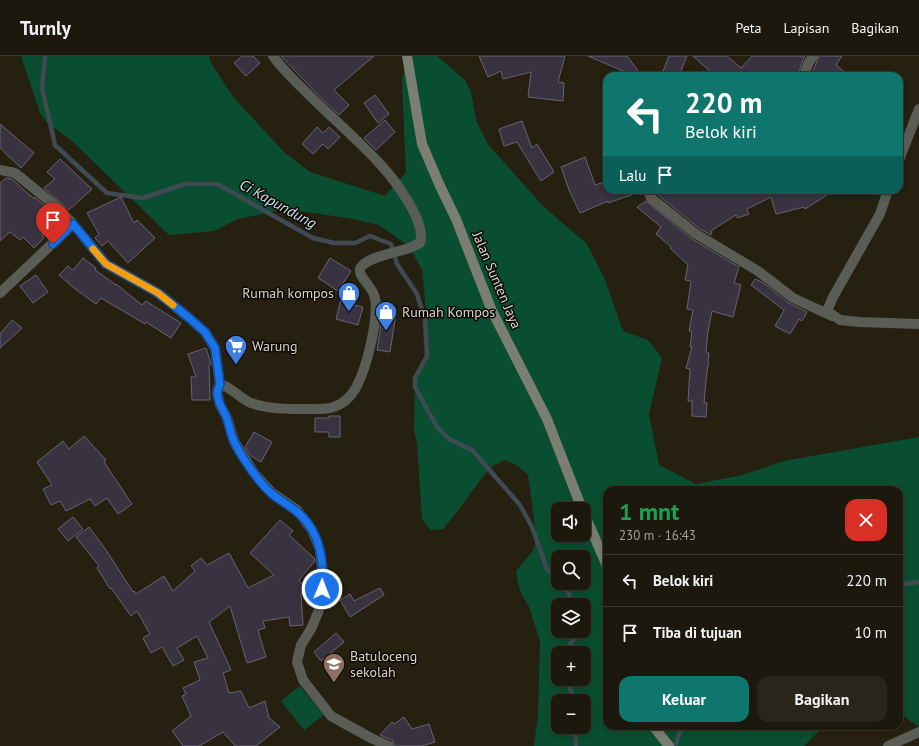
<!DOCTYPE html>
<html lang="id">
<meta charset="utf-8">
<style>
body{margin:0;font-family:"PT Sans",sans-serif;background:#29251b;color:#f1f3f6;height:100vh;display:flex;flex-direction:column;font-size:15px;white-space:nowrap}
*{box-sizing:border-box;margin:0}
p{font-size:13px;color:#a0a09d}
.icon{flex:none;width:22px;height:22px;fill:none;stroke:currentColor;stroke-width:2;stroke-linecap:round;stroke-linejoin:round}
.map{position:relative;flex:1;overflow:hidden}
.sheet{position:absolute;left:603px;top:430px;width:300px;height:244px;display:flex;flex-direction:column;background:#1c180d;border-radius:12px;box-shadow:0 2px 6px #0003,0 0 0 1px #3a372e}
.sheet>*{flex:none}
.banner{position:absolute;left:603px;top:16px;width:300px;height:122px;border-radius:12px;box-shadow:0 2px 6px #0003,0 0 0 1px #3a372e;background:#0f766e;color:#fff;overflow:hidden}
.controls{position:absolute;left:551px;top:446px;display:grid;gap:8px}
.controls a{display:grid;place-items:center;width:40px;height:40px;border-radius:8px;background:#1c180d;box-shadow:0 2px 6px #0003,0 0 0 1px #3a372e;font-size:20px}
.pin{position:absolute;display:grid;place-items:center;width:34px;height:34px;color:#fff;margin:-41px -17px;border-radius:50% 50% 50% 0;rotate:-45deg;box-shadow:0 0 4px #0007}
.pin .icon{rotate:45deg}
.me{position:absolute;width:44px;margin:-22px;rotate:1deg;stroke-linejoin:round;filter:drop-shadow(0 0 3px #0008)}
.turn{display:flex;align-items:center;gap:14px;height:84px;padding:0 16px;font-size:18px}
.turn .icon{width:52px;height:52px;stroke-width:2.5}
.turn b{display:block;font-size:28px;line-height:34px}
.then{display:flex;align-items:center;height:38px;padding:0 16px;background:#0003;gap:8px;font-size:15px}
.round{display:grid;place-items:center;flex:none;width:42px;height:42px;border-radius:12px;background:#29251b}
.summary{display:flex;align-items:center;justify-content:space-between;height:68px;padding:0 16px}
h1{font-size:24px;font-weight:600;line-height:30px;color:#1e9e55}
.primary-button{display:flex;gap:8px;margin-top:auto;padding:8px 16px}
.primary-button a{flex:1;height:46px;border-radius:12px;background:#0f766e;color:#fff;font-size:16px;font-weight:600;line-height:46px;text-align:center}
.primary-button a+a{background:#29251b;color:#f1f3f6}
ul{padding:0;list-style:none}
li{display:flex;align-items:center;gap:12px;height:52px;padding:0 16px;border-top:1px solid #3a372e}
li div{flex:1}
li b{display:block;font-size:15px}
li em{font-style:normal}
header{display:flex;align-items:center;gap:24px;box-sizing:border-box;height:56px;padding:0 20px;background:#1c180d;border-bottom:1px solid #3a372e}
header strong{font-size:19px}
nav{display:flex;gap:22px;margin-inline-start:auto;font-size:14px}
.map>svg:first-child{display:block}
.green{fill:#094e30;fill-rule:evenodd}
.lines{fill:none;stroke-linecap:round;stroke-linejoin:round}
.stream{stroke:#404a53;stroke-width:4.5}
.building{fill:#393240;stroke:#6b6272}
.street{stroke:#5a5d55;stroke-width:10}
.secondary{stroke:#7b7f73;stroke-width:10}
.route-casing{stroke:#114b97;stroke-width:10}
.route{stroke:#1a73e8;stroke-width:7}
.slow{stroke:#f59e0b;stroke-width:7}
.labels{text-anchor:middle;stroke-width:3;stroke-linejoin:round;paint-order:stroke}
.street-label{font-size:14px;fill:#d7d2c9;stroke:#0d0a05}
.poi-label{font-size:14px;fill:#d7d2c9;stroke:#0d0a05;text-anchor:start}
.water-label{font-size:15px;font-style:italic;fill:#cee1f1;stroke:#0d0a05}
</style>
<header>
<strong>Turnly</strong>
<nav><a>Peta</a><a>Lapisan</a><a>Bagikan</a></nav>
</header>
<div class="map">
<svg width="919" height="690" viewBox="0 0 919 690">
<rect width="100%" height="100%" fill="#262011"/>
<path class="green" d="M21 0H209L210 5 233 41 285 97 310 116 385 140 406 117 402 27C403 20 406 4 414 0 420 0 431 0 437 0L465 24 471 36 476 64 487 87 543 150 587 188 605 224 623 275 648 284 662 302 649 358 659 409 696 428 743 419 784 405 919 381V671L899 657V434H607V670H824L804 690H534L538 658 540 585 529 551 522 539 518 527 516 515 532 496 537 484 528 419 518 410 505 404 494 409 485 418 453 461 443 473 430 474 422 463 417 388 414 374 415 322 427 300 428 276 425 264 426 254 422 214 409 190 379 169 353 163 286 153 238 163 214 175 169 179 70 83 48 68 40 57ZM558 453H584V479H558ZM558 501H584V527H558ZM558 549H584V575H558ZM558 597H584V623H558ZM558 645H584V671H558Z
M300 630 324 659 304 674 281 645Z"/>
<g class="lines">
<path class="stream" d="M45 0 42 32 55 89 107 137 143 142 185 128H217L313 182 334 187H355L370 180 391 188 397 208 417 238 425 264 427 300 415 322V331L437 371 449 383 472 394 520 449 532 471 547 513 558 525
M559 527 569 538 573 549
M899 529 919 526
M566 597 569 589 577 580V575
M567 623 574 645
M575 671 576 690
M675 690 682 670"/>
</g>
<path class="building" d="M242 0H253L260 7 246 20 234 7Z
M281 0H374L334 34 349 49 339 59 319 40Z
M479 0H565L558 26 564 27 563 45 528 41 531 16 503 23 501 15 488 21Z
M588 0H627L642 20H635Z
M669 0H687L679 20H661Z
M693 0H727L741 12 752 0H805L802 6 798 20H715Z
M819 0H842L836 9 849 20H811Z
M375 39 389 58 378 67 364 47Z
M385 64 395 76 376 94 364 82Z
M522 65 532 92 537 88 554 116 541 125 517 86 504 90 499 73Z
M0 68 34 97 21 112 0 92Z
M317 71 323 77 329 71 340 81 328 93 323 88 313 98 302 88Z
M585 101 595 129 607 125V134H639L640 136 608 147V145L580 157 569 134 561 111Z
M60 103 92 133 69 154 44 132 55 123 47 116Z
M6 122 12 123 33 142 34 141 53 156 59 163 42 179 44 182 34 192 23 181 20 184 10 176 0 185V127Z
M663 134H835L805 153 804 151 776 158 771 141 747 153 749 158 738 162 736 159 712 174 711 179 700 173 657 138Z
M121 141 134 167 137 164 155 182 128 207 108 185 102 190 95 182 99 178 87 157Z
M646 145 692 183 739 211 734 227 741 229 733 261 712 255 708 275 706 296 709 297 708 306H709L707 315 704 347H707L706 361 692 360V345H688L690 313 686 312 692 291H690L692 275H689L693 254 687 253 691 225 685 224 688 209 670 192 671 191 656 178 661 171 637 151Z
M83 202 96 212 95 214 116 229V228L142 249 146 245 181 267 171 282 146 266 145 268 101 242 96 248 74 232 59 219 68 210 73 214Z
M330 202 351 215 338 235 318 222Z
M36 219 48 236 33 247 20 230Z
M755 223 762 226 789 247 807 256 802 265 799 263 790 278 775 270 784 254 751 229Z
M344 231 358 234 354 249 363 251 358 269 336 263Z
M383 256 396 258 390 296 377 294Z
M12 264 22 272 0 292V278Z
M206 292 211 308 209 309 210 344H192L191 321H196L188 298Z
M329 360H340V381H329V376H315V362H329Z
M254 376 272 386 261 406 251 400 245 391Z
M84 380 106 404 104 406 132 448 118 458 107 442 95 450 90 443 66 455 60 445 51 449 43 433 52 429 37 406 63 385 69 393Z
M73 461 83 473 68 485 58 473Z
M280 464 293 475 289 479 314 502 315 505 299 524 306 533 301 537 303 569 290 570 289 561 263 565 265 572 258 574 266 601 247 607 230 550 209 566 231 614 223 617 229 637 241 635 249 652 265 645 269 662 280 671 256 690H235L223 676 199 690H183L172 675 191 660 182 640 186 638 183 632 200 624 194 606 208 602 197 580 177 592 184 604 173 610 162 591 151 597 143 582 150 578 137 555 131 560 111 532 110 533 97 512 99 510 76 481 89 471 106 494 133 536 134 535 136 538 164 520 173 535 195 515 191 510 201 502 207 509 229 497 248 532 274 519 250 497Z
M380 532 384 539 350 561 340 544 350 538 354 545Z
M336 577 344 586 321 605 314 596Z
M404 661 412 673 429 668 435 686 422 690H395L392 684 380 679 392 666 394 668Z"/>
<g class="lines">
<path class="street" d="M804 20 808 8 813 0
M899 104 919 53
M0 114 15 117 57 151 73 168 106 208 158 237 188 261 205 276 215 292 220 329 218 332 217 337 220 349 227 362 234 385 254 417 272 437 297 454 312 474 320 494 323 522 319 554 311 573 301 589 297 606 303 624 331 660 373 683 389 690
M650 134 649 137 651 142 696 178 758 215 793 242 832 260
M888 134 880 158 833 241 827 255 840 264 859 266 919 268
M0 237 73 168
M220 329C229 329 241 343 251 347 271 354 294 353 315 353 319 353 325 353 330 352 338 350 345 346 350 340 365 324 379 263 375 242 373 230 355 219 361 211 368 201 394 197 406 193 411 192 415 189 420 187 427 166 394 123 380 108 357 83 330 60 306 36 295 25 282 13 273 0
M888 690 919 676"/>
<path class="secondary" d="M407 0 422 88 440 130 456 163 492 255 547 363 582 453
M584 457 607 510
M653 670 669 690"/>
</g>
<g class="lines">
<g class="route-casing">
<path id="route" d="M53 188 73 168 106 208 158 237 188 261 205 276 215 292 220 329C213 338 222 352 226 360 229 368 230 376 233 383 239 398 260 428 272 438 287 450 302 455 312 474 322 491 324 514 322 533"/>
</g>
<use href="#route" class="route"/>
<path class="slow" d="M93 193 106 208 158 237 173 249"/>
</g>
<defs>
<g id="shop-pin" transform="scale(1.15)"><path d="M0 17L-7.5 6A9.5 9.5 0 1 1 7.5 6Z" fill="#3f7fe0" stroke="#0d0a05"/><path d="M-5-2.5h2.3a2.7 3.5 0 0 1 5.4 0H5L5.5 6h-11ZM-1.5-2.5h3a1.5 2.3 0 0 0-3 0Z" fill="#fff"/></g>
<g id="supermarket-pin" transform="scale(1.15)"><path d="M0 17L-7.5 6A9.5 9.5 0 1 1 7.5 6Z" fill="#3f7fe0" stroke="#0d0a05"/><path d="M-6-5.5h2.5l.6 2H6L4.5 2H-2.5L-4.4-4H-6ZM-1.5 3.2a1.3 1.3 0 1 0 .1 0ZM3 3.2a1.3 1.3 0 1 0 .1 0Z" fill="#fff"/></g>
<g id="school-pin" transform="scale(1.15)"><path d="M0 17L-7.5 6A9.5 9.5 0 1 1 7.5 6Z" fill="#8d6e63" stroke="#0d0a05"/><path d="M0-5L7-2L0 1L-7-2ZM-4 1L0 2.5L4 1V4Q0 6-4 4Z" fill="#fff"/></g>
</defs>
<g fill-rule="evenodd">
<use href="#shop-pin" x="349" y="237"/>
<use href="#shop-pin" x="386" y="256"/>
<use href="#supermarket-pin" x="236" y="290"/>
<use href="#school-pin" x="334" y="608"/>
</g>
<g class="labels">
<g class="street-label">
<text transform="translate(497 224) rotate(67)" y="5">Jalan Sunten Jaya</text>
</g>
<g class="poi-label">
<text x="334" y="242" text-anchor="end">Rumah kompos</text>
<text x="402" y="261">Rumah Kompos</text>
<text x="252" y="295">Warung</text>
<text x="350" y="605">Batuloceng<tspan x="350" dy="16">sekolah</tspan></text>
</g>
<g class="water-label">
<text transform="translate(278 148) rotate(29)" y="5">Ci Kapundung</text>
</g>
</g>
</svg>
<div class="controls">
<a><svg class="icon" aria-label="sound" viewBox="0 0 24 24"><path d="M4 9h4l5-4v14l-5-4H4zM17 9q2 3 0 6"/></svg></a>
<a><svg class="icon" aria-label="search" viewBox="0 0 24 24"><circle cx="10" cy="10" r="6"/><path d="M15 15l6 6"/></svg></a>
<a><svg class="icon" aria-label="layers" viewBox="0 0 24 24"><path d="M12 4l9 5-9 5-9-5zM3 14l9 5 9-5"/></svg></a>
<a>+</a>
<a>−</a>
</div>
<div class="pin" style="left:53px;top:188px;background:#d93025"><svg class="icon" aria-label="arrive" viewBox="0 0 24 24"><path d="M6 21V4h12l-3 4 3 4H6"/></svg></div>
<svg class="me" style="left:322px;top:533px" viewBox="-20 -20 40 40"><circle r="17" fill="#1a73e8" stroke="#fff" stroke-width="3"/><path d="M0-11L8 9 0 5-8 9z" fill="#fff"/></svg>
<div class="banner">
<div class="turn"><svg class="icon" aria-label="left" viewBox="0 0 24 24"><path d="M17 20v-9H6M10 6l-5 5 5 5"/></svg><div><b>220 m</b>Belok kiri</div></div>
<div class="then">Lalu<svg class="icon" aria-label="arrive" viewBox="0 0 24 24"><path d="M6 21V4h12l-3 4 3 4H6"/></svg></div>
</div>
<section class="sheet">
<div class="summary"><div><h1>1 mnt</h1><p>230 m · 16:43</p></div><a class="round" style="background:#d93025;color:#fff"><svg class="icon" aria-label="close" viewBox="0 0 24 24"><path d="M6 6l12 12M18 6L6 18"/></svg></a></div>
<ul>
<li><svg class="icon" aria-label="left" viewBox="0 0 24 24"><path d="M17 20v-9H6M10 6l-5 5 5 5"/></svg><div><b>Belok kiri</b></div><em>220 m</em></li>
<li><svg class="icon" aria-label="arrive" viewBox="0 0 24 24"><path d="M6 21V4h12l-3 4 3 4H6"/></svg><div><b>Tiba di tujuan</b></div><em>10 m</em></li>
</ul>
<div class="primary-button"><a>Keluar</a><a>Bagikan</a></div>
</section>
</div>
